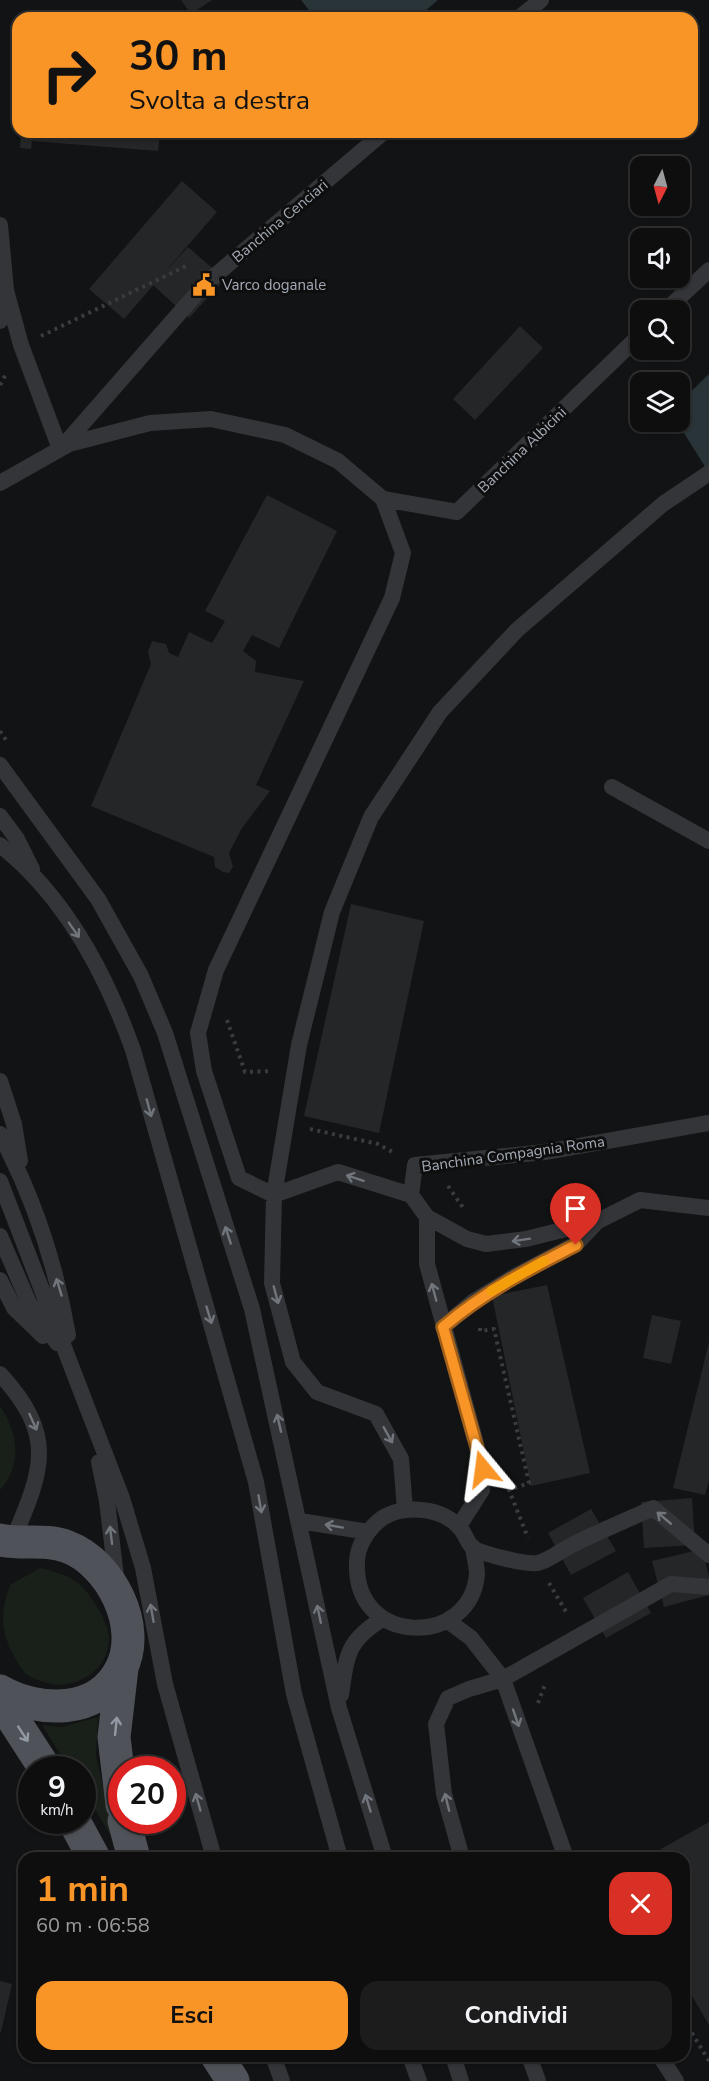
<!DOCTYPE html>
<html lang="it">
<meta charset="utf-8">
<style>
body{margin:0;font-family:"Nunito Sans",sans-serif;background:#1c1c1d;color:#f1f3f6;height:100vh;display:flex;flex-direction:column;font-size:22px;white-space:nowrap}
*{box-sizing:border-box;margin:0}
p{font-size:20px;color:#9b9c9e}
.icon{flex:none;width:33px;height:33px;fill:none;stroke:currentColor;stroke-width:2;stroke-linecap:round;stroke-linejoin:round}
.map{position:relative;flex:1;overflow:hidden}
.side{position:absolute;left:18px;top:1852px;width:672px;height:210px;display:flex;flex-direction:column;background:#0e0e0f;border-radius:18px;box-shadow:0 2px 4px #0004,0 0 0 2px #2e2e2f}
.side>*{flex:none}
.banner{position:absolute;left:12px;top:12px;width:686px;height:126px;border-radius:18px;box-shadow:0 2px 4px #0004,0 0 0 2px #2e2e2f;background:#f99426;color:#111;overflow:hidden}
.needle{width:39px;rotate:186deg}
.fabs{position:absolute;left:630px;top:156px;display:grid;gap:12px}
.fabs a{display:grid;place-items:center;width:60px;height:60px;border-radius:12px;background:#0e0e0f;box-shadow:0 2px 4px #0004,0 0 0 2px #2e2e2f;font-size:30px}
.speed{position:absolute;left:18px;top:1756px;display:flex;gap:12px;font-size:30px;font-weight:700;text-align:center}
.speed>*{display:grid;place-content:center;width:78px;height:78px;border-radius:50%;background:#0e0e0f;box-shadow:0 2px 4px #0004,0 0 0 2px #2e2e2f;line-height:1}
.speed small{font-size:15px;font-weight:400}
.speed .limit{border:9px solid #d22;background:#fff;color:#111}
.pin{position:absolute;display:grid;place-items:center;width:51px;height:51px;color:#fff;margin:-62px -26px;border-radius:50% 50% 50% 0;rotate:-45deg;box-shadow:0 0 6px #0007}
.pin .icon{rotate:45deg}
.me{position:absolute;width:66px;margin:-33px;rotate:344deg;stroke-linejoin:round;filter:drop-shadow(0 0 4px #0008)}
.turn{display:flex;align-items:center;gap:21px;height:126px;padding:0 18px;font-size:27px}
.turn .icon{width:78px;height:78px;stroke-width:2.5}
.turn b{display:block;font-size:42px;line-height:51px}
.round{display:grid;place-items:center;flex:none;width:63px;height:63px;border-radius:18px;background:#1c1c1d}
.summary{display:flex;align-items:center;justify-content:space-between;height:102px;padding:0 18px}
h1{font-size:36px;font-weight:700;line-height:45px;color:#f99426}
.button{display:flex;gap:12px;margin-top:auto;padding:12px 18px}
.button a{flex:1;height:69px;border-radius:18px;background:#f99426;color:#111;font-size:24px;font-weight:700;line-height:69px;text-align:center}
.button a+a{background:#1c1c1d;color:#f1f3f6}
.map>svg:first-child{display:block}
.green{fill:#191f19}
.water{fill:#283438}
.building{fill:#252628}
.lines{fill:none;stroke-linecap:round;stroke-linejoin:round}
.path{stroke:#393c40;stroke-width:4;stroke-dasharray:3 4.5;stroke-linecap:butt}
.lane{stroke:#333539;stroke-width:16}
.primary{stroke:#4f5359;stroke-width:33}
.oneway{stroke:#71767d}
.oneway2{stroke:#9299a3}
.route-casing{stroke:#a26019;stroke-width:15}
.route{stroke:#f99426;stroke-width:10}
.slow{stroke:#f59e0b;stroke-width:10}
.labels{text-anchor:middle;stroke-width:6;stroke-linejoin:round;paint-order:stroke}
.street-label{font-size:15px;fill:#a3abb5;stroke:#0e0e0f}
.poi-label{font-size:15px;fill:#a3abb5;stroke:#0e0e0f;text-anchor:start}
</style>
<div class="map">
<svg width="709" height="2081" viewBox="0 0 709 2081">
<rect width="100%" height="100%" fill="#121314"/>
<path class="green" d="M0 1406C18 1432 23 1465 0 1490Z
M40 1568C70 1575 82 1581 97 1607 103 1617 110 1630 109 1642 106 1674 70 1693 41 1681 36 1679 29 1677 25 1673 21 1669 18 1663 15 1658 0 1631 0 1614 10 1585Z
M98 1717 96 1756 115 1842 83 1790 82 1770H70L42 1725 61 1727Z"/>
<path class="water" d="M301 0H438L417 18H315Z
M709 374V473L677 422H680V402Z"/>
<path class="building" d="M181 0H212L191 14Z
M21 132H160L158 151 32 141 31 149 20 148Z
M182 181 217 212 124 319 89 289Z
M188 247 225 279 189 318 153 285Z
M520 326 543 348 475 420 453 399Z
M267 495 337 531 279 648 252 635 243 651 256 661 255 672 304 681 256 785 270 791 242 828 229 853 233 867 229 873 223 872 215 867 214 857 91 806 151 664 148 652 152 641 166 644 169 653 178 657 189 632 212 643 225 621 205 611Z
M351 904 424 921 379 1133 304 1116Z
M547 1285 590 1473 531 1486 492 1296Z
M652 1315 681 1321 671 1364 643 1358Z
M709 1342V1480L705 1495 673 1488Z
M692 1498 695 1545 644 1548 641 1502Z
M591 1509 616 1551 571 1575 548 1533Z
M702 1549 709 1577V1595L664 1607 652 1561Z
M628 1572 651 1613 606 1638 583 1598Z
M709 1822V2025L684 1982V1858H645Z
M0 1981 12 1984 1 2032H0Z"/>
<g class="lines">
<path class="path" d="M489 18 496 12
M41 336 188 265
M0 385 7 372
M0 731 8 743
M227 1020 245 1072 272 1071
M310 1129 378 1144 394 1153
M448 1186 464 1209
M480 1328V1331L494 1329 529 1483 509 1490 528 1538
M549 1583 568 1615
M538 1703 546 1682
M684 2020 709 2061"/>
<path class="lane" d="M519 18 541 0
M0 225 6 290 21 345 60 449
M666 310 709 270
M0 321 5 294
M63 446 204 285 384 132
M0 483 69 444 150 423 211 419 285 435 338 461 383 499 403 553 392 598 216 970 198 1033 204 1071 239 1178 274 1195
M383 499 457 512 640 335
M0 765 98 899 141 976 165 1033 252 1309 339 1708 385 1858
M612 787 709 841
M0 816 17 839 32 869
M0 845C65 896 106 974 133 1050L256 1482 294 1694 340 1858
M0 1081 14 1124 20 1161
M0 1134C33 1196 56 1265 68 1335
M0 1181 122 1498 143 1568 165 1684 214 1858
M274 1195 338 1172 411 1195
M411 1195 415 1165 545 1152 709 1123
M411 1195 427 1217 467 1239 486 1244 526 1239 598 1221 640 1200 709 1208
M427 1217V1264L483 1469 482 1490 459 1526
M0 1236 29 1303 57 1343
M0 1280 14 1308 43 1336
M443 1327 474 1301 515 1276 576 1244 598 1221
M0 1374C58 1437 42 1471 12 1542
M99 1462 107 1501 117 1585
M405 1510 401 1459 376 1414 317 1392 293 1362 272 1283 274 1195 299 1045 332 912 371 817 440 712 517 630 663 504 709 473
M300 1521 368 1532
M473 1547C474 1556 477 1566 477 1574 471 1648 353 1647 357 1562 357 1545 370 1526 384 1517 406 1504 443 1508 460 1528 465 1533 467 1542 472 1547 480 1554 528 1565 538 1563 550 1560 563 1549 574 1544 600 1531 627 1520 653 1508L709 1555
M448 1621 471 1638 503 1679 566 1858
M341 1695C347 1655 346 1642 382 1619
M462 1858 444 1794 436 1724 448 1698 469 1689 503 1679 671 1584 709 1587
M273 2056 282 2081
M410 2056 419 2081
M453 2056 461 2081
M529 2056 538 2081
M660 2056 676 2081"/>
<path class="primary" d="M0 1540C23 1545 45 1538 68 1547 110 1563 143 1626 121 1669 98 1715 39 1713 0 1691
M0 1699 46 1770
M122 1805 114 1737 122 1668
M74 1821 94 1858
M124 1821 134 1858
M217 2056 233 2081"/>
</g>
<defs><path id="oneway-shaft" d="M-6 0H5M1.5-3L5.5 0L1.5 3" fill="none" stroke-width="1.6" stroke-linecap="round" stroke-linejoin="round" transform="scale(1.5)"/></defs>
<g class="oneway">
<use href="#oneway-shaft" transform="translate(74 930) rotate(55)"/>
<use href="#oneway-shaft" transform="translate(149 1108) rotate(75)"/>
<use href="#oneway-shaft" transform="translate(355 1178) rotate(-162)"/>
<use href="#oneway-shaft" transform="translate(228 1235) rotate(-108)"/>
<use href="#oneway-shaft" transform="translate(521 1240) rotate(171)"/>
<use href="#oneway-shaft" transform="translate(59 1287) rotate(-107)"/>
<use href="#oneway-shaft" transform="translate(434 1292) rotate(-105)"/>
<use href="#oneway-shaft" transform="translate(276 1295) rotate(75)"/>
<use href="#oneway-shaft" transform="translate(209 1315) rotate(73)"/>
<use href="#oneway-shaft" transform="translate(33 1422) rotate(66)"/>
<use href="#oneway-shaft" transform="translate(279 1423) rotate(-103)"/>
<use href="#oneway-shaft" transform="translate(388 1435) rotate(61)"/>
<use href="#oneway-shaft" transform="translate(260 1504) rotate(80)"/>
<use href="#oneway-shaft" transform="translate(664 1518) rotate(-140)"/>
<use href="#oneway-shaft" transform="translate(334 1526) rotate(-170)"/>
<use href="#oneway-shaft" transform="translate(111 1535) rotate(-97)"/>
<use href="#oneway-shaft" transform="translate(152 1613) rotate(-100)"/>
<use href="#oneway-shaft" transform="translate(319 1614) rotate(-102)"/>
<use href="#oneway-shaft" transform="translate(516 1718) rotate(71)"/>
<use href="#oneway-shaft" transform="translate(198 1802) rotate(-106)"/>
<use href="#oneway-shaft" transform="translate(447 1802) rotate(-104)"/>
<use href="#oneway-shaft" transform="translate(368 1803) rotate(-107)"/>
</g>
<g class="oneway2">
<use href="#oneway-shaft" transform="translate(116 1726) rotate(-84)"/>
<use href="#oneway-shaft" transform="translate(23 1734) rotate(57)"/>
</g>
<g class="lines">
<g class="route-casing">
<path id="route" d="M483 1469 443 1327C484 1292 529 1269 576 1245"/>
</g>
<use href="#route" class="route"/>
<path class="slow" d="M491 1291 544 1261"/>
</g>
<defs>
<g id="civic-bare" transform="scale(1.8)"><path d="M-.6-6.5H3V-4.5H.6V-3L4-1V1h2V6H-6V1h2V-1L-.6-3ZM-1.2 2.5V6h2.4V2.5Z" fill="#f99426" stroke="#0e0e0f" stroke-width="2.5" paint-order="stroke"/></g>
</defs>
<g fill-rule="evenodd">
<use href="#civic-bare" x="204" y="285"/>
</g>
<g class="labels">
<g class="street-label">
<text transform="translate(280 221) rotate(-40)" y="5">Banchina Cenciari</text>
<text transform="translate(522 450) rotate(-44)" y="5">Banchina Albicini</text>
<text transform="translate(513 1154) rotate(-8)" y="5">Banchina Compagnia Roma</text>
</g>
<g class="poi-label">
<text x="222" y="290">Varco doganale</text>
</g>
</g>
</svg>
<div class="fabs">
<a><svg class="needle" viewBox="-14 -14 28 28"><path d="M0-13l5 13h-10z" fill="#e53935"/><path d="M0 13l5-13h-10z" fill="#9b9c9e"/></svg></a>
<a><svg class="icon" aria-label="sound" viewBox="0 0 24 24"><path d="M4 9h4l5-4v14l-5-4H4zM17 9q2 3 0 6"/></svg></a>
<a><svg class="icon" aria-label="search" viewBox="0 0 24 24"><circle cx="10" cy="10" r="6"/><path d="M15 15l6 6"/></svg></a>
<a><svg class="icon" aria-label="layers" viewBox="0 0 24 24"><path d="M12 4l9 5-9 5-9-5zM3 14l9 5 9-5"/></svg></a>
</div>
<div class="speed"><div>9<small>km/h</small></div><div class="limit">20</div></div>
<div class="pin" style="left:576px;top:1245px;background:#d93025"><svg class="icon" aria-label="arrive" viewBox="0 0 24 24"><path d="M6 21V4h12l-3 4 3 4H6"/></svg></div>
<svg class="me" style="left:483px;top:1469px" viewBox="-20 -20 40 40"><path d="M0-17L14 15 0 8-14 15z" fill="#f99426" stroke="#fff" stroke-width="4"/></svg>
<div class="banner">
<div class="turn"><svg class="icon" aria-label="right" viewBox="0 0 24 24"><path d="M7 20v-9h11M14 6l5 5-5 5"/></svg><div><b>30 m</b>Svolta a destra</div></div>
</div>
<section class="side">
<div class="summary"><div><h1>1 min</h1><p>60 m · 06:58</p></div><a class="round" style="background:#d93025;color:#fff"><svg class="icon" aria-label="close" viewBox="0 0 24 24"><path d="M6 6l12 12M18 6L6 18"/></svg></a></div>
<div class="button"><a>Esci</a><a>Condividi</a></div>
</section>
</div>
